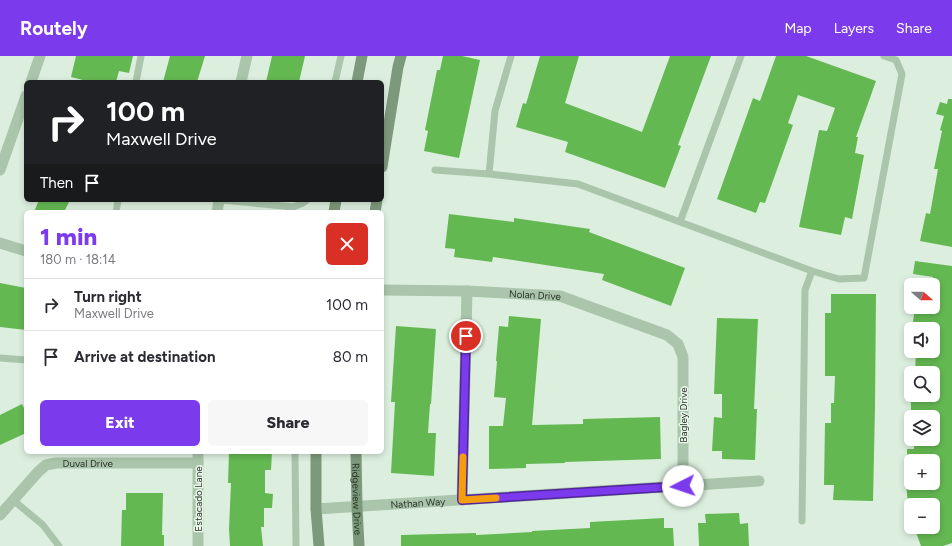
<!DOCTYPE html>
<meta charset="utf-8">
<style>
body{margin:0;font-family:Figtree,sans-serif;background:#f7f7f7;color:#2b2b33;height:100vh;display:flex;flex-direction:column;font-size:15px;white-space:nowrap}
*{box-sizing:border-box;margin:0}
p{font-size:13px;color:#7c7c81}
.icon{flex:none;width:22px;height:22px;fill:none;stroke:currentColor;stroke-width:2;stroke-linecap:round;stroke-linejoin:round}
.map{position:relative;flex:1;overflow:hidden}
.side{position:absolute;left:24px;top:154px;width:360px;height:244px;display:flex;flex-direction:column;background:#fff;border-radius:6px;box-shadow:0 2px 6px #0003}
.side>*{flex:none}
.top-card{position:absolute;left:24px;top:24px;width:360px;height:122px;border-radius:6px;box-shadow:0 2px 6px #0003;background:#202124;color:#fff;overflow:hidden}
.needle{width:26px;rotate:110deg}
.buttons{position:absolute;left:904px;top:222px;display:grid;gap:8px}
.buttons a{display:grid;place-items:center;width:36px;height:36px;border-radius:6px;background:#fff;box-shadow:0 2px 6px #0003;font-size:20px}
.pin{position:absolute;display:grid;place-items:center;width:34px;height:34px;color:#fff;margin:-17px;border:2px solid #fff;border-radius:50%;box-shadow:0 1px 4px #0007}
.me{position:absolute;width:44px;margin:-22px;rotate:266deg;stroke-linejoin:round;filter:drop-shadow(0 0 3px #0008)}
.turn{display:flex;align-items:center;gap:14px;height:84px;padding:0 16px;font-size:18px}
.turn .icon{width:52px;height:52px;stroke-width:2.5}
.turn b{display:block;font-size:28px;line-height:34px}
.then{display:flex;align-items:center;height:38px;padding:0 16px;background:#0003;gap:8px;font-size:15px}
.round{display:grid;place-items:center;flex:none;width:42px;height:42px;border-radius:6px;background:#f7f7f7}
.overview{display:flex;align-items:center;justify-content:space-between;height:68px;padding:0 16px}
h1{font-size:24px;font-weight:800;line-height:30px;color:#7c3aed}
.button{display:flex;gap:8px;margin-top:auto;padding:8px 16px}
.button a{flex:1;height:46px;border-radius:6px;background:#7c3aed;color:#fff;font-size:16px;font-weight:800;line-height:46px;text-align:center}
.button a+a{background:#f7f7f7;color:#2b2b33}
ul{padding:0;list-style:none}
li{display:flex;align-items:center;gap:12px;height:52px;padding:0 16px;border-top:1px solid #e1e1e2}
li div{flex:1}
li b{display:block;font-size:15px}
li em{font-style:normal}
header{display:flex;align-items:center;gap:24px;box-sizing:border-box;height:56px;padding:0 20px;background:#7c3aed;color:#fff}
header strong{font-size:19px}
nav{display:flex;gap:22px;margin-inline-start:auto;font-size:14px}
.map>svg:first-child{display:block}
.building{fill:#64b852}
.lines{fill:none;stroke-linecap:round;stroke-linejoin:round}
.service{stroke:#aac5ab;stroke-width:7}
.minor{stroke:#aac5ab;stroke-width:11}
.secondary{stroke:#7d997b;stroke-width:11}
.route-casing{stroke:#51269a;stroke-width:10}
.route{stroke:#7c3aed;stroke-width:7}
.slow{stroke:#f59e0b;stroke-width:7}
.labels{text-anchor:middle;stroke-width:3;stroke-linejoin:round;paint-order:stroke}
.street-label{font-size:10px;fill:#2a3428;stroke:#e8f7ea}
</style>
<header>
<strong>Routely</strong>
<nav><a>Map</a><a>Layers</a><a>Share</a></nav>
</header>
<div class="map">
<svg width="952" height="490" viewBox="0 0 952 490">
<rect width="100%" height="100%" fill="#dcefde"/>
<path class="building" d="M76 0H133L129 17 119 15 116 26H91L71 21Z
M170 0H205L197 26H163Z
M272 0H305L299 26H266Z
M443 0H462L480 4 459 102 424 95 428 75 425 74 437 14H440Z
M540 0H579L565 47 642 76 670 0H711L678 89 681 90 665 132 565 96 568 86 516 71 523 47 526 48Z
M776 0H806L876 25 856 81H858L855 97 864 99 852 163 845 161 841 179 799 171 819 74 827 75 835 52 798 39 788 67 793 69 765 147 760 146 756 157 717 143 753 42 760 45Z
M948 43H952V191L920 185 926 157 930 158 938 113H934L942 75 940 74 944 60 936 58 940 46 947 48Z
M39 144H70L64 156H34Z
M449 158 514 166V162L590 173 589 176 685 212 671 250 602 224 604 218 493 201 492 206 454 201 455 193 445 192Z
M915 205 952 210V487L943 490H921L914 471H933V449H908L906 427H933V405H907V393H914V383H933V361H911V344L933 343V317H915L916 295H933V273H912L915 251H933V221L913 218Z
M0 227 26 232V274L0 271Z
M831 238H876L875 351 873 445 833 444 834 429H824L825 367H831V347H834L835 320H825V257H831Z
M509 260 541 263 532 369 583 368V363L660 361 661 403 565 406V407L526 408V412L489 413V370H503L506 342 494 341 497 305H496L499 270 508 271Z
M717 262 758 263 754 353H757L755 404 722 403V395H712L714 361 722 362V338H714Z
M396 270 436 273 431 348H430L428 377H436L434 420 391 417 395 346H391Z
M22 348 26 356V377L0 389V359Z
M229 396H272L271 414H265V437L273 438 272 452H264V471H261L263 490H230L229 473 231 427H228Z
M126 437H163L162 479H164V490H121L122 454H126Z
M739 457 740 468 748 467 749 490H699L698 467H706L705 458Z
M664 462V472H673L674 490H401V479L476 477V479L532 476V475L590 472V466Z"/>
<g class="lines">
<path class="service" d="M136 26 141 0
M335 26 341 0
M435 114 489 118 578 128 812 215 839 223 864 222 902 18 896 4 884 0
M489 118 495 55 511 0
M222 144 293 151 303 147 307 144
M116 156 118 144
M680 166 741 0
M0 302 26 304
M295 396 296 490
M13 444 43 469 59 490
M802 465 805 234 812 215"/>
<g class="minor">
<path d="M31 26 40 0"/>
<path d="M241 26 247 0"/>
<path d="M0 114 26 40"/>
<path d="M217 156 219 144"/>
<path d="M0 187 26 195"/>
<path id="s1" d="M382 234 467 235 560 240 667 279 678 288 683 301V430"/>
<path d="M198 396V490"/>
<path d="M462 444 467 235"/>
<path id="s2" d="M316 453 759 425"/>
<path id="s3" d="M0 459 38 416 46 409 56 407H198"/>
</g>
<g class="secondary">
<path d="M357 26 362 0"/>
<path d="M382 111 398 11 401 0"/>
<path d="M334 156 336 144"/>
<path d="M375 156 377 144"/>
<path d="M316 396V453L319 490"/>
<path id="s4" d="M356 396 357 451 359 490"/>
</g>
</g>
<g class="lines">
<g class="route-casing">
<path id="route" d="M466 280 462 444 683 430"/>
</g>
<use href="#route" class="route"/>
<path class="slow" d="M463 401 462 444 496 442"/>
</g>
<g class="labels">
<g class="street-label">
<text dy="4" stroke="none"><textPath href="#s1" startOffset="153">Nolan Drive</textPath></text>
<text transform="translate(683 359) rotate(-90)" y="4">Bagley Drive</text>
<text dy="4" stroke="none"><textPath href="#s3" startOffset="110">Duval Drive</textPath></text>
<text transform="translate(198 443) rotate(-90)" y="4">Estacado Lane</text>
<text dy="4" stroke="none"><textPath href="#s4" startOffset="47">Ridgeview Drive</textPath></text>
<text dy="4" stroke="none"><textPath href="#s2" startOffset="102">Nathan Way</textPath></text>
</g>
</g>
</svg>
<div class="buttons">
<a><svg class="needle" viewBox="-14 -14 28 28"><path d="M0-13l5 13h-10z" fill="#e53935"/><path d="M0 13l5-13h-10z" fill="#7c7c81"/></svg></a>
<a><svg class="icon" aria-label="sound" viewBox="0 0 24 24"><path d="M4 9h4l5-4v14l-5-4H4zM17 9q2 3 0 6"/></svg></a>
<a><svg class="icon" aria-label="search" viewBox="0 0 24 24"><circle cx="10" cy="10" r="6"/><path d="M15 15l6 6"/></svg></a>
<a><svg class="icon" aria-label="layers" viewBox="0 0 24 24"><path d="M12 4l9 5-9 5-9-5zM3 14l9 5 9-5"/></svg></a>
<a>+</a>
<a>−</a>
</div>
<div class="pin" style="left:466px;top:280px;background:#d93025"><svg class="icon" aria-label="arrive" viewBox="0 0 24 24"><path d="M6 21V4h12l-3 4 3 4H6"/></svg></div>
<svg class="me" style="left:683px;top:430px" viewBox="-20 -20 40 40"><circle r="19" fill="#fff"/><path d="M0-13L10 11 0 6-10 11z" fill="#7c3aed"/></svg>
<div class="top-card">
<div class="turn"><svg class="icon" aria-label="right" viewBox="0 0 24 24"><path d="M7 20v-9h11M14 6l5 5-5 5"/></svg><div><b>100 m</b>Maxwell Drive</div></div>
<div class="then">Then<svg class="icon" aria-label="arrive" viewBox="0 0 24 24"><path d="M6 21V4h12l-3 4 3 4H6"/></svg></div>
</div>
<section class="side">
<div class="overview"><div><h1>1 min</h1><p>180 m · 18:14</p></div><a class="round" style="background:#d93025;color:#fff"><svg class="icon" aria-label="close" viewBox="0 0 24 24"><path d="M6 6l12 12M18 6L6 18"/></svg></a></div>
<ul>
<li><svg class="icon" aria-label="right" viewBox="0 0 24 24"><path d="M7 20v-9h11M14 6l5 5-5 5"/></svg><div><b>Turn right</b><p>Maxwell Drive</p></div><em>100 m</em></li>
<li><svg class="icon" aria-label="arrive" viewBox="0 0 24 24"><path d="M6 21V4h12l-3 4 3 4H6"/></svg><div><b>Arrive at destination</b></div><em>80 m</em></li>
</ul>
<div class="button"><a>Exit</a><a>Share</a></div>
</section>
</div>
